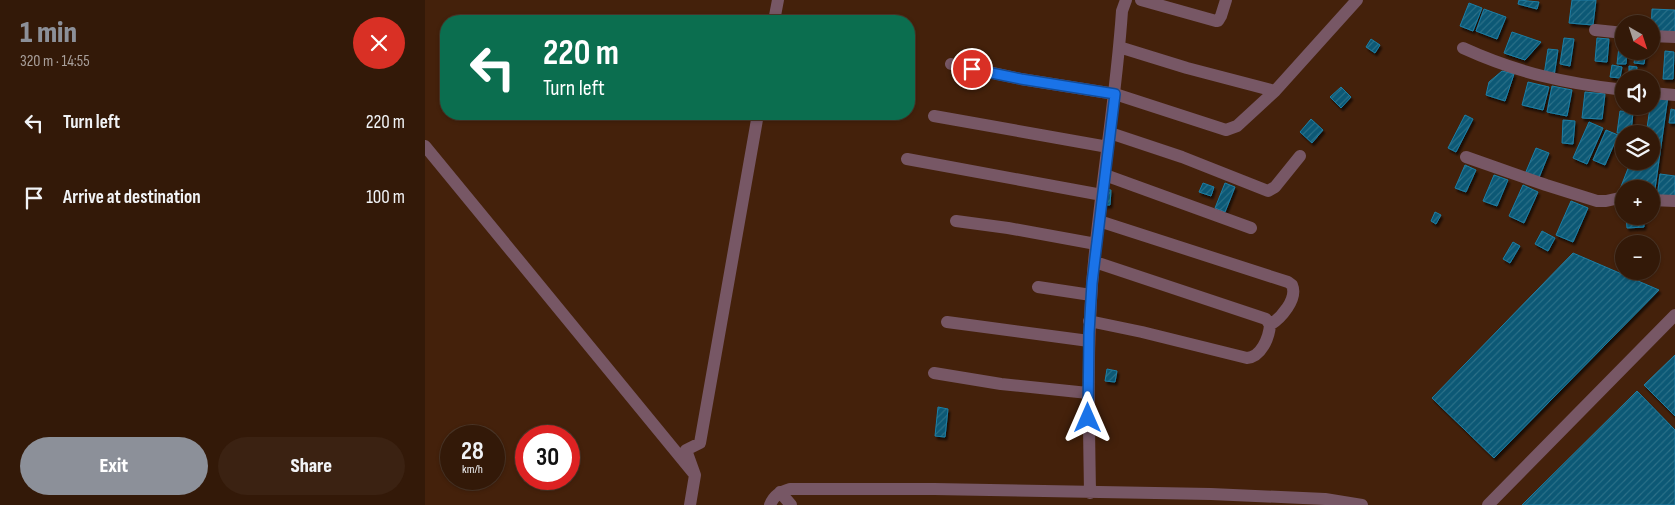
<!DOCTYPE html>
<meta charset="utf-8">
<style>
body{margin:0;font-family:"Sofia Sans Condensed",sans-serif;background:#3b2212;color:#f1f3f6;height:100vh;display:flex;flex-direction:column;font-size:19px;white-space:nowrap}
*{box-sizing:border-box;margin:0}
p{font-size:16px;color:#a9a09c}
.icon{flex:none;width:28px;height:28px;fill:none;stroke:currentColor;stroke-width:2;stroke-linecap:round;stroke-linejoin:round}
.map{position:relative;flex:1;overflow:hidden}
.side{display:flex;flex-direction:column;background:#331908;width:425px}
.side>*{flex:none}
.guide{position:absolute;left:15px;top:15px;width:475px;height:105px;border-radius:20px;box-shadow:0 1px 4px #0004,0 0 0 1px #4e3829;background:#0b6e4f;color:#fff;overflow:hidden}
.needle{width:32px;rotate:141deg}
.fabs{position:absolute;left:1190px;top:15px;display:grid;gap:10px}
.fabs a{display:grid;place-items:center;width:45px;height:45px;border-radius:50%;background:#331908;box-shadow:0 1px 4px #0004,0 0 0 1px #4e3829;font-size:25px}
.speed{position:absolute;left:15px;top:425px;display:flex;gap:10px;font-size:25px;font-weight:700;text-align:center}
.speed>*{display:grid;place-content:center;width:65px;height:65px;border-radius:50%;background:#331908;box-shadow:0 1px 4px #0004,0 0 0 1px #4e3829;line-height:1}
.speed small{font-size:12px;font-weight:400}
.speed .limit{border:8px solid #d22;background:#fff;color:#111}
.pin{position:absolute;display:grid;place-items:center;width:42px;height:42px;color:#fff;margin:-21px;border:2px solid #fff;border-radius:50%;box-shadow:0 1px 5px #0007}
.me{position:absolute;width:55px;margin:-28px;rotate:0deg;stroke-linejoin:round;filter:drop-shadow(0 0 4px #0008)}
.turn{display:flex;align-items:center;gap:18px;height:105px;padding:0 20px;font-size:22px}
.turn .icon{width:65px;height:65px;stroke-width:2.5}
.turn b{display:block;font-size:35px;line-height:42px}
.round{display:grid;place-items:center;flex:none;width:52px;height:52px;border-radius:26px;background:#3b2212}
.summary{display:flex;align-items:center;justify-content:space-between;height:85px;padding:0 20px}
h1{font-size:30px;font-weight:800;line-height:38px;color:#8c9099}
.cta{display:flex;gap:10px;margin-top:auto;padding:10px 20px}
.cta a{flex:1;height:58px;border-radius:30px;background:#8c9099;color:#fff;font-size:20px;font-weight:800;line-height:58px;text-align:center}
.cta a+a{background:#3b2212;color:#f1f3f6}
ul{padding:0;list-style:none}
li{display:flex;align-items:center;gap:15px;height:75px;padding:0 20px}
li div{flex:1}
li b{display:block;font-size:19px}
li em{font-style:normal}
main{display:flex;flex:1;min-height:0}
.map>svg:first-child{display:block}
.building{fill:url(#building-hatch);stroke:#1c7fa6;filter:url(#shadow)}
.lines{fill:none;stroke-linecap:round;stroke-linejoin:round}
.minor{stroke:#775765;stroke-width:12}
.route-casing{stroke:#114b97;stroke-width:12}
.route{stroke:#1a73e8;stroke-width:9}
</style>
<main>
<section class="side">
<div class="summary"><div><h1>1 min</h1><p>320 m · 14:55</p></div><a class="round" style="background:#d93025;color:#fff"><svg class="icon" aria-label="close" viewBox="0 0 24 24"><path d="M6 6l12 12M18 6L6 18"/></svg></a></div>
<ul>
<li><svg class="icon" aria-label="left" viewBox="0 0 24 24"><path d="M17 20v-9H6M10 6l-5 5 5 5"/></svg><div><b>Turn left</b></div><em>220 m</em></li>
<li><svg class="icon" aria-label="arrive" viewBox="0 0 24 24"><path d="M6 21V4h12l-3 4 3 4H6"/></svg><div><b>Arrive at destination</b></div><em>100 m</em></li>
</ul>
<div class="cta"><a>Exit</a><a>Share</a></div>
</section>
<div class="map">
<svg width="1250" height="505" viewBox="0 0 1250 505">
<defs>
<pattern id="building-hatch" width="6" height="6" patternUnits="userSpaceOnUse" patternTransform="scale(1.25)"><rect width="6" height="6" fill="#095875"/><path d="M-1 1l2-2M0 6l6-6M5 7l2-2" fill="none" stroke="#2e7088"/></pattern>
<filter id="shadow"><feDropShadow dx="2" dy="3" stdDeviation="1" flood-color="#0009"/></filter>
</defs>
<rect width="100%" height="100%" fill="#44210b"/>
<path class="building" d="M1094 0 1114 2 1112 9 1093 4Z
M1147 0H1171L1168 25 1144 23Z
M1044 3 1057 8 1048 31 1035 26Z
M1059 9 1081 17 1072 39 1051 31Z
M1227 9 1250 10V34L1226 33Z
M1087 32 1116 42 1100 60 1079 53Z
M1139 38 1149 39 1145 66 1135 64Z
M1172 38 1184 39 1182 62 1170 61Z
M1195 38 1199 39V51H1202L1201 64H1192Z
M946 39 955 45 950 53 941 47Z
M1123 49 1133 50 1129 76 1119 75Z
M1211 51H1221L1219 64 1209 63Z
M1240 51 1249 52 1248 79H1238Z
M1187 65 1197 67 1195 78 1185 77Z
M1204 66 1212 67 1211 79H1204Z
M1077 71 1089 74 1080 101 1061 95 1064 82Z
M1103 82 1124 87 1118 110 1097 105Z
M1127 86 1147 90 1142 116 1122 112Z
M916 87 926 97 916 108 905 97Z
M1160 92 1180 94 1177 119 1157 118Z
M1227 94 1243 96 1229 196H1226V189H1199V194H1193L1206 161H1226V134H1219L1222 128Z
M1246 109 1250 110V123H1244Z
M1195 111 1208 112 1206 134 1192 133Z
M1040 115 1048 119 1031 152 1023 148Z
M886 119 898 130 887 143 875 132Z
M1138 120 1150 121 1148 144 1137 143Z
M1164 122 1178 128 1162 164 1148 158Z
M1181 130 1193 135 1180 165 1168 160Z
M1111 148 1124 153 1113 180 1100 174Z
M1040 165 1051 170 1041 192 1030 188Z
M1235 174 1250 176V200L1232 198Z
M1069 175 1083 180 1072 206 1058 201Z
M778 183 789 187 786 196 774 192Z
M800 183 810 187 800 212 790 208Z
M1098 185 1113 192 1099 223 1084 216Z
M679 189 686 190 685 205H679Z
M1146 201 1163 208 1148 242 1131 235Z
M1010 212 1016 215 1011 224 1006 221Z
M1201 216H1219V227L1202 228Z
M1117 231 1130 238 1123 251 1110 244Z
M1088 242 1095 246 1085 263 1078 259Z
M1148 253 1234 290 1069 458 1007 398Z
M1250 355V416L1219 385Z
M682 369 692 371 690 382 680 381Z
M1212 391 1250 430V505H1097Z
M513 407 523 409 520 437 510 436Z"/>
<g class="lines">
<path class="minor" d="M716 0 791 21H793L796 16 801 0
M349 21 353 0
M1170 30 1199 33
M1226 36 1250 37
M694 47 762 68 850 91
M1038 48C1093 73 1139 83 1199 90
M526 64 596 79 690 94 801 130 812 126 850 91 932 0
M1226 93 1250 95
M509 116 683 147
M685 133 757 157 843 191 850 187 875 156
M0 146 270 475
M1041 157 1121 185 1172 201H1181L1199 197
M482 159 677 195
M680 175 826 228
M1226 200 1250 201
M531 221 583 228 671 244
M674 221 863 282 867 285C873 299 856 318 845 325
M613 287 666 295
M664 321 717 332 822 358C836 357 844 338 845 325L841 319 670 262
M522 322 664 341
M509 373 576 384 663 393
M355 492 366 505
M665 493C664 423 662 354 667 285 674 193 691 102 697 11L701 0
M265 505 270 475 261 450 275 443 333 114
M345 505C349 495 355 492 365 489H509L786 494 900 499 937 505
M1063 505 1250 315"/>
</g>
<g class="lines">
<g class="route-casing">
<path id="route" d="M547 69 596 79 690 94 667 283 664 333 663 418"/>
</g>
<use href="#route" class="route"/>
</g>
</svg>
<div class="fabs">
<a><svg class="needle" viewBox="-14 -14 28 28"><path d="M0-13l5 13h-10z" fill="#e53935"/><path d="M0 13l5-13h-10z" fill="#a9a09c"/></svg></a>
<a><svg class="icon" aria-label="sound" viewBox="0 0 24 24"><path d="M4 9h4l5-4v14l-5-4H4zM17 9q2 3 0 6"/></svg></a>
<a><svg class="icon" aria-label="layers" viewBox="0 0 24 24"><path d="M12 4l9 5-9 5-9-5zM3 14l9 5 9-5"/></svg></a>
<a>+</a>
<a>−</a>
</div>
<div class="speed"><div>28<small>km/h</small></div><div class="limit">30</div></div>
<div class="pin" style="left:547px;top:69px;background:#d93025"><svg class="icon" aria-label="arrive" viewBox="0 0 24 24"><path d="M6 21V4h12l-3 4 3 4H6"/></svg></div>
<svg class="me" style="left:663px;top:418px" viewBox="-20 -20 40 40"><path d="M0-17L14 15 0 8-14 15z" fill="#1a73e8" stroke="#fff" stroke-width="4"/></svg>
<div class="guide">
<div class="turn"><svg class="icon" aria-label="left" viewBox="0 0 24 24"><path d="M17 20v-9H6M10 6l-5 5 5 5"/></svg><div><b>220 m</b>Turn left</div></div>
</div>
</div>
</main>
